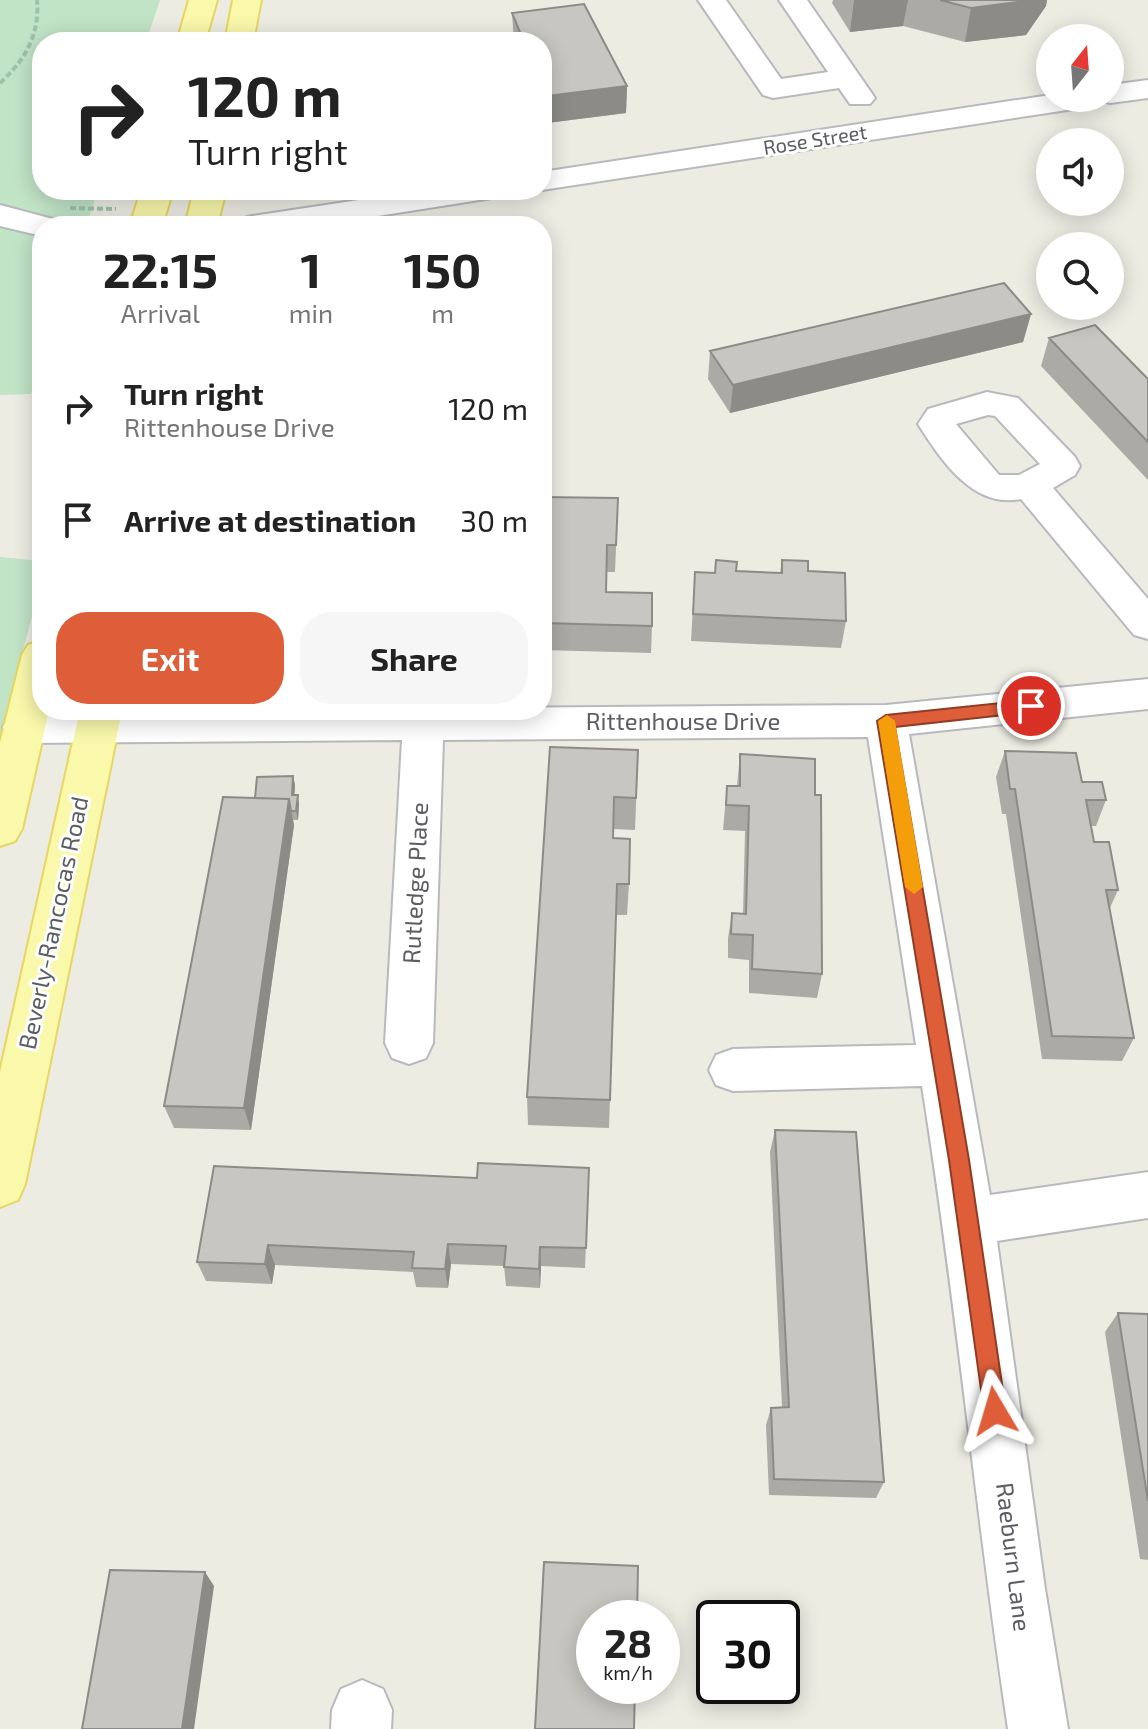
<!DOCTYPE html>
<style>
body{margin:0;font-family:"Exo 2",sans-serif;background:#f6f6f6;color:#222;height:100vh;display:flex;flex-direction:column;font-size:30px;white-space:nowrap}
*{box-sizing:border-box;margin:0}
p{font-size:26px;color:#767676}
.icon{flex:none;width:44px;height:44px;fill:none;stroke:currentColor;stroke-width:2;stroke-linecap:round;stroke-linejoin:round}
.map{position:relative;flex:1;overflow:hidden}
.side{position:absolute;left:32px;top:216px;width:520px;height:504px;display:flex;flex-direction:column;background:#fff;border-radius:32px;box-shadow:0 4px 20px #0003}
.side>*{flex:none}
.hud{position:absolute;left:32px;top:32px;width:520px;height:168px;border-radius:32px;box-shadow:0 4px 20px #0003;background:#fff;color:#222;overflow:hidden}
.needle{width:52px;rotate:17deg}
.tools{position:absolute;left:1036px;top:24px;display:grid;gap:16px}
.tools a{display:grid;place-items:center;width:88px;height:88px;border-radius:50%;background:#fff;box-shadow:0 4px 20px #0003;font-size:40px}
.speed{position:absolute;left:576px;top:1600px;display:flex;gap:16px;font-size:40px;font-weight:700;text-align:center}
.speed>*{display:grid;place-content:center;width:104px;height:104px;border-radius:50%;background:#fff;box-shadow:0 4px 20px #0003;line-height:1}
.speed small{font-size:20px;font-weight:400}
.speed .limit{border:4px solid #111;border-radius:12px;background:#fff;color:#111}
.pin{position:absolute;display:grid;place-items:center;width:68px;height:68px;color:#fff;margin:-34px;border:4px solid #fff;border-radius:50%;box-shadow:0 2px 8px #0007}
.me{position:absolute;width:88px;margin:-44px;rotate:353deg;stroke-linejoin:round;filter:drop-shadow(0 0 6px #0008)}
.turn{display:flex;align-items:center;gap:28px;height:168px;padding:0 24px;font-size:36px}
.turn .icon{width:104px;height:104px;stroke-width:2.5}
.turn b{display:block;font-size:56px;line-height:68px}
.eta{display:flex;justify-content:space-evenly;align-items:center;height:136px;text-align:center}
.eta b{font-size:48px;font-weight:700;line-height:56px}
.button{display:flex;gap:16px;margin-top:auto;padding:16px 24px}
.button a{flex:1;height:92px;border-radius:32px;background:#dd5e39;color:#fff;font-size:32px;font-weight:700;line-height:92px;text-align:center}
.button a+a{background:#f6f6f6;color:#222}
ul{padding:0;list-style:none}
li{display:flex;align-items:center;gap:24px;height:112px;padding:0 24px}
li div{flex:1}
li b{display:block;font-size:30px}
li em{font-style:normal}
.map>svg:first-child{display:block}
.green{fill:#c1e3c6}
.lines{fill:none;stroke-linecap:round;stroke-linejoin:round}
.minor-casing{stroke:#b8b9be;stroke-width:4}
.major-casing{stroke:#e7d661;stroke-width:4}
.path{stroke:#9bc3ac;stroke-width:4;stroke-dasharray:6 3;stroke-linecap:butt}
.minor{fill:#fff;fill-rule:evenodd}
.major{fill:#f9f8ab;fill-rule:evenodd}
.wall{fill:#acaaa5}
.shaded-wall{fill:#8c8b86}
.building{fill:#c8c6c0;stroke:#8c8b86;stroke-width:2}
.route{fill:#dd5e39;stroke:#903d25;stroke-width:2}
.slow{fill:#f59e0b}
.labels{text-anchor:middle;stroke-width:6;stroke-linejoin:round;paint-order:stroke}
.far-street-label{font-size:20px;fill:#5b5d62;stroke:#fff}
.street-label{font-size:24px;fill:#5b5d62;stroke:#fff}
</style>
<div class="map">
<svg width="1148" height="1729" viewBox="0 0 1148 1729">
<rect width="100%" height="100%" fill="#edece3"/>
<path class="green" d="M0 0H160L146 42H42V190H98L86 226H42V361L31 394 0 395Z
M0 557 42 561V578L0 738Z"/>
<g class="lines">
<g class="minor-casing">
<path id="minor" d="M698 0H726L781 79 828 72 779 0H807L875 98 870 104H850L839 88 773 98 763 95Z
M1148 80V98L1110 103 1100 100 1087 107 542 190H541L542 172 1050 95V98H1110V85Z
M425 190H502L497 197 486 199 314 226H236L241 219 252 216Z
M0 205 53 219 58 226H42V236L0 226Z
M987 392 1018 398 1075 457 1080 466 1075 475 1053 488 1148 599V639L1134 635 1021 499C973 509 941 460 918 424L928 409ZM988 415 995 416 1040 464 1019 475H999L956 424Z
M1148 679V709L909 734 990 1195 1148 1172V1218L997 1241 1045 1589 1068 1729H1008C976 1515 956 1300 922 1086L733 1091 716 1085 709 1070 716 1055 733 1049 916 1045 868 737 443 740 433 1043 426 1058 409 1064 392 1058 385 1043 402 740 24 743 9 738 3 727 9 716 24 711 886 705Z
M362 1680 383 1689 392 1710 391 1729H331L332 1710 341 1689Z"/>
</g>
<g class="major-casing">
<path id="major" d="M189 0H217L205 42H177Z
M233 0H261L253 42H225Z
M141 190H173L162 226H130Z
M194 190H226L217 226H185Z
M42 640V710H49L22 829 15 841 0 846V743L22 655 28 645Z
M80 710H122L25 1184 18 1200 0 1207V1072Z"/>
</g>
<path class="path" d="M0 83C25 60 40 35 37 0
M70 208 116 209"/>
<use href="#minor" class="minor"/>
<use href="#major" class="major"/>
</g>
<path class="wall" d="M833 0H1047L1046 6 1026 35 965 42 903 26 850 32 832 3Z
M512 13 627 86 626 113 547 123 542 111V42H514Z
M1031 314 1023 342 730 413 708 379 710 351Z
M1049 338 1148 379V480L1041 366Z
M542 497 618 498 615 572H607L606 592 652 626 651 653 542 650Z
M782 560 808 571 846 621 841 648 691 641 695 572 715 573 736 571 780 573Z
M550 747 638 750 635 830 613 829V838L629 884 627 915H616L609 1128 528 1125 527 1097Z
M1005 751 1082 782 1106 800 1096 826H1091L1094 842 1118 890 1109 910 1134 1038 1122 1061 1042 1059 1006 814H1002L996 777Z
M740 754 815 795 822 974 817 998 749 993V960L728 958V938L732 913 743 914 745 831 723 830 727 786H737Z
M293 776 295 785 294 795 299 804 298 820H293L294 825 251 1130 174 1128 164 1106 255 798Z
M775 1130 884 1482 876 1498 769 1495 766 1425 771 1408 782 1407 770 1152Z
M589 1168 585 1268 541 1266 540 1288 506 1286 504 1266 451 1264 448 1288 416 1287 413 1272 275 1265 272 1284 206 1281 197 1262 477 1178Z
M1118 1313 1148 1314V1560L1140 1559 1105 1332Z"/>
<path class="shaded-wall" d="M854 0H908L903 26 850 32Z
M1034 0H1047L1046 6 1026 35 965 42 971 8Z
M627 86 626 113 547 123V96Z
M1031 314 1023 342 730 413 733 385Z
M293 776 295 785 294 804 292 795Z
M298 795 299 804 298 820 296 811Z
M289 799 294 825 251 1130 244 1108Z
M448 1244 451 1264 448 1288 445 1269Z
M268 1245 275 1265 272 1284 265 1264Z
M540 1247 541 1266 540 1288 539 1269Z
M205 1572 214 1586 194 1729H182Z"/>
<path class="building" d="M940 0H1034L971 8Z
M584 4 627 86 547 96 542 84V42H524L512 13Z
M1004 283 1031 314 733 385 710 351Z
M1095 325 1148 379V442L1049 338Z
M542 497 618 498 616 545H607L606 592 652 593V626L542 623Z
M716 560 737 562 736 571 782 573V560L808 561V571L845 573 846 621 693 614 695 572 715 573Z
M550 747 638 750 636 798 614 797 613 838 630 839 629 884H617L610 1100 527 1097Z
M1005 751 1076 753 1082 782H1102L1106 800H1086L1094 842H1109L1118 890H1106L1134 1038 1052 1036 1015 789H1010Z
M740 754 815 759V795H821L822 974 752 969 753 935 731 934 732 913 746 914 749 806 726 805 727 786H740Z
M293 776 292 795H298L296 811H291L289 799 255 798 257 777Z
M223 797 289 799 244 1108 164 1106Z
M775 1130 856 1132 884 1482 774 1479 771 1408 789 1407Z
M478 1163 589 1168 586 1248 540 1247 539 1269 504 1267 506 1246 448 1244 445 1269 412 1268 414 1252 268 1245 265 1264 197 1262 214 1166 477 1178Z
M1118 1313 1148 1314V1501Z
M544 1562 638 1566 637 1618H594V1686H635L634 1729H535Z
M110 1570 205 1572 182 1729H82Z"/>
<path class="route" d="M1031 700 1040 706 1031 712 895 727 969 1160 1006 1411 1003 1419 995 1423 987 1419 984 1411 949 1160 877 721 886 715Z"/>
<path class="slow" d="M887 715 895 721 923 887 914 894 905 887 878 721Z"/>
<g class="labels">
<g class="far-street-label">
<text transform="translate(815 140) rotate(-9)" y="7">Rose Street</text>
</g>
<g class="street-label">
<text x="683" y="730">Rittenhouse Drive</text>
<text transform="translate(416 883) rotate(-87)" y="8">Rutledge Place</text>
<text transform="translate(54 923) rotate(-78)" y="8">Beverly-Rancocas Road</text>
<text transform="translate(1013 1557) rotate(83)" y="8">Raeburn Lane</text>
</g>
</g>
</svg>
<div class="tools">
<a><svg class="needle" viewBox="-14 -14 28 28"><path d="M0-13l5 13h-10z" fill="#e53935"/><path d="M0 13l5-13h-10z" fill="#767676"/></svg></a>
<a><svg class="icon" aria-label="sound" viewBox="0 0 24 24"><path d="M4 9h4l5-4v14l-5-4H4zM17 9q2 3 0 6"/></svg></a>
<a><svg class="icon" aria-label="search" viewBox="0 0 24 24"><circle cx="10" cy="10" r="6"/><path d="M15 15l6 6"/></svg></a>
</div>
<div class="speed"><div>28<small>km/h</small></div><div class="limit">30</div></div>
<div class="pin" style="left:1031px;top:706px;background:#d93025"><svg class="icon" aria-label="arrive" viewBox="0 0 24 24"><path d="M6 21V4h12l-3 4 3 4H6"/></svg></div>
<svg class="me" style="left:995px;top:1411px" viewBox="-20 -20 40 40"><path d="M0-17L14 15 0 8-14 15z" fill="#dd5e39" stroke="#fff" stroke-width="4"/></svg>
<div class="hud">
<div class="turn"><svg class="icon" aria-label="right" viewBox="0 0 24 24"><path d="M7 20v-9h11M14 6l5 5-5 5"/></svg><div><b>120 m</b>Turn right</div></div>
</div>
<section class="side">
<div class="eta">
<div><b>22:15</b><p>Arrival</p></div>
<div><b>1</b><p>min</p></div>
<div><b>150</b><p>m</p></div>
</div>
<ul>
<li><svg class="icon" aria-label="right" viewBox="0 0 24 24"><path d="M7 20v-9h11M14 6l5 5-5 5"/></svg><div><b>Turn right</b><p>Rittenhouse Drive</p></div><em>120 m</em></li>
<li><svg class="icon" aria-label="arrive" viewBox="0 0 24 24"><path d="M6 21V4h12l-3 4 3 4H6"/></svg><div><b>Arrive at destination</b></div><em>30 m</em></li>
</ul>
<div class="button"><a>Exit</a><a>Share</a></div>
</section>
</div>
